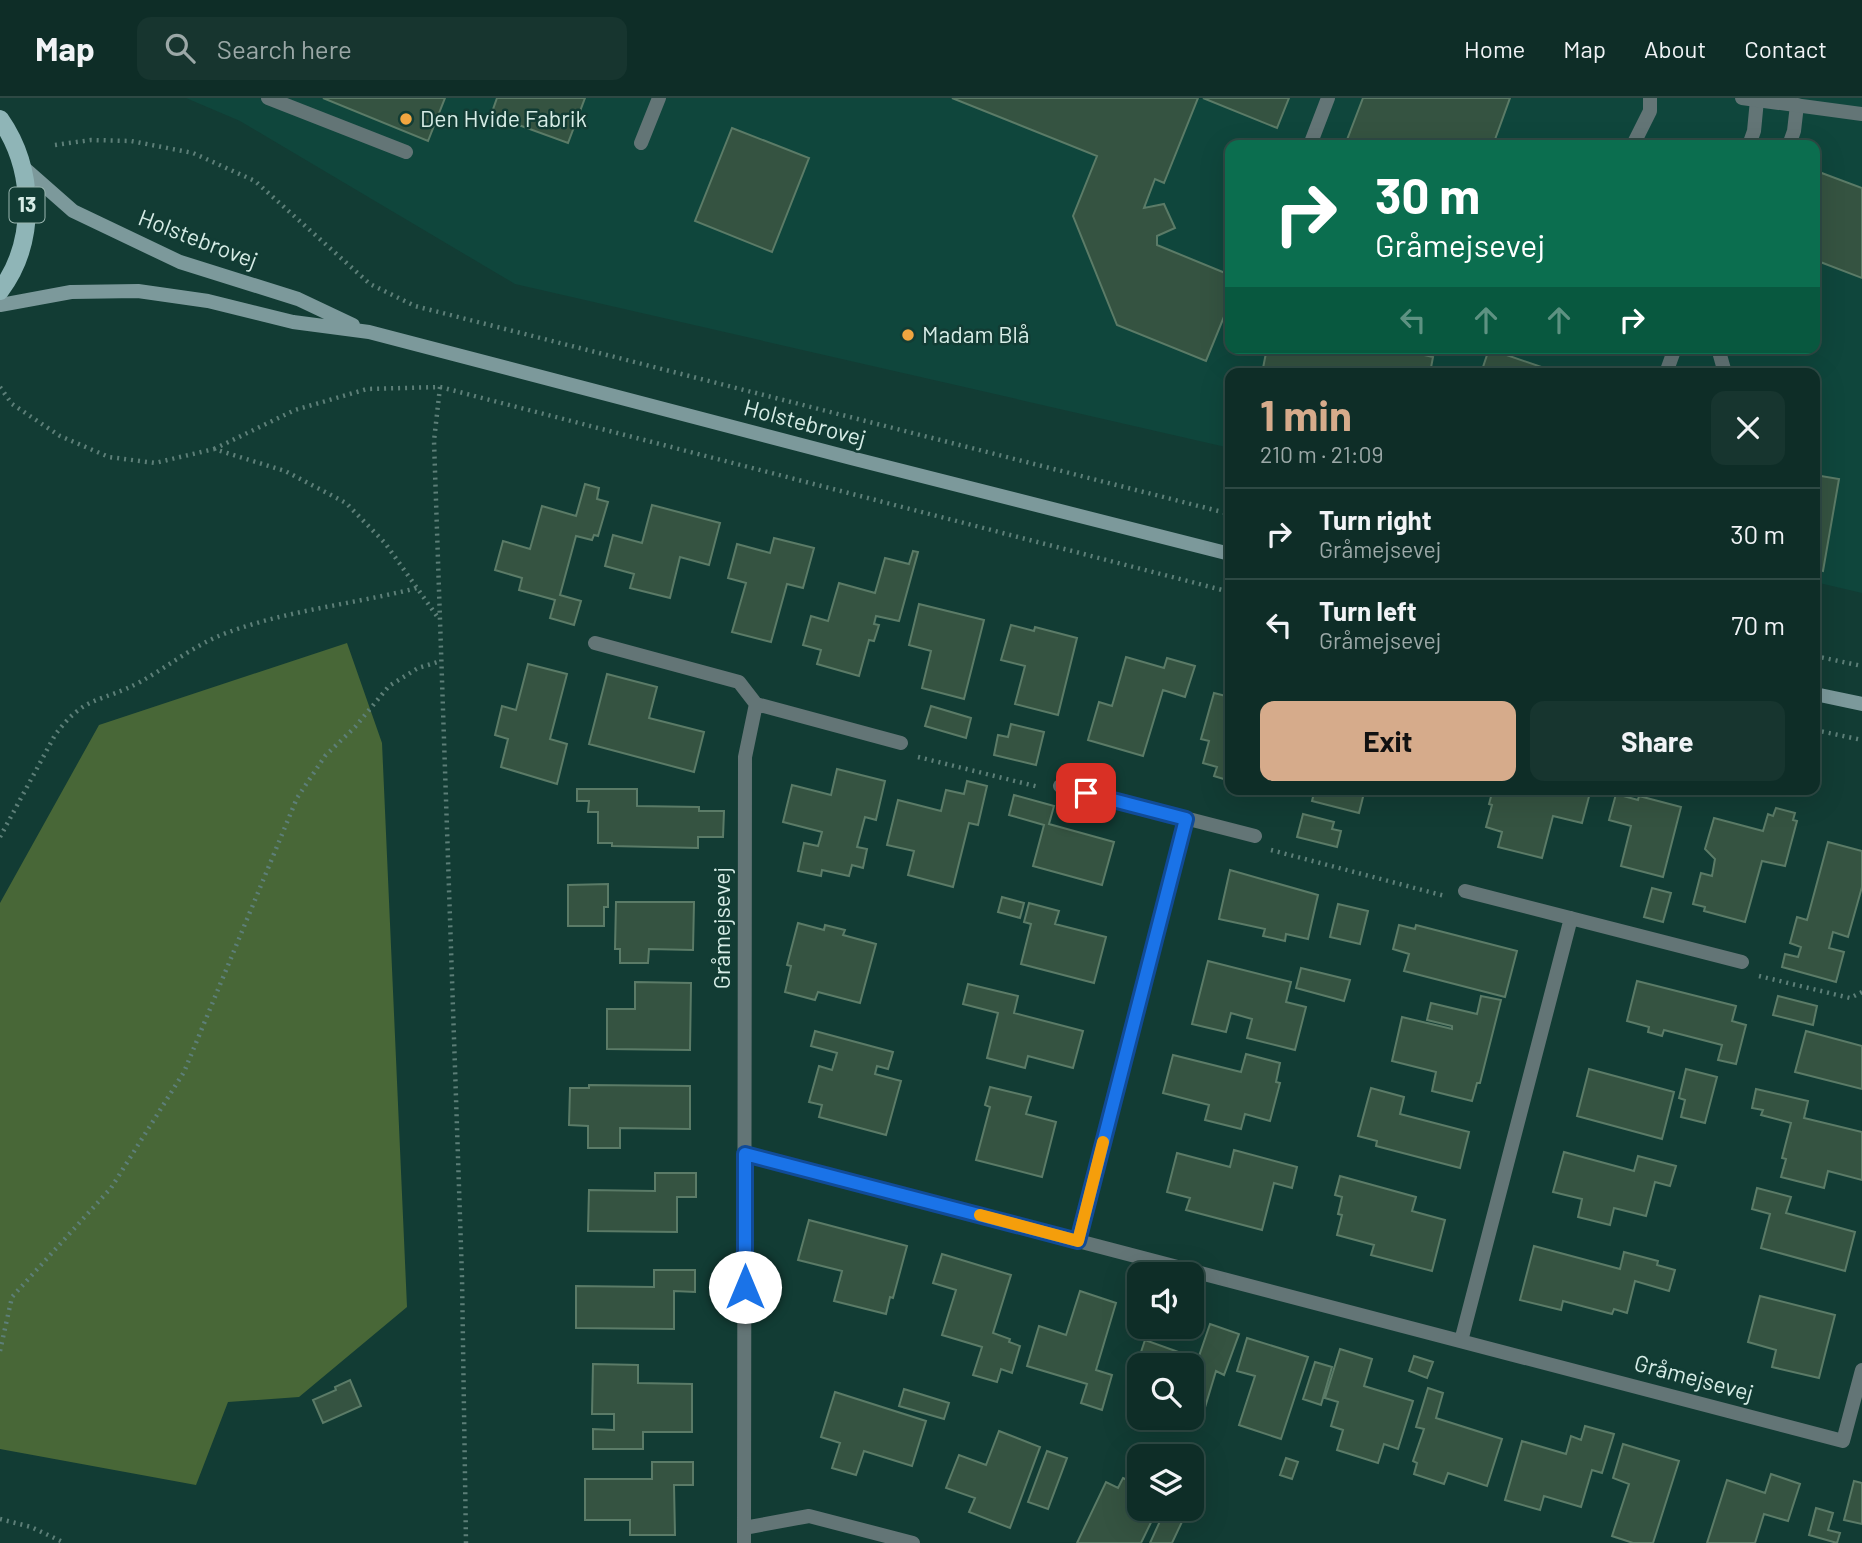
<!DOCTYPE html>
<meta charset="utf-8">
<style>
body{margin:0;font-family:Barlow,sans-serif;background:#17352f;color:#f1f3f6;height:100vh;display:flex;flex-direction:column;font-size:26px;white-space:nowrap}
*{box-sizing:border-box;margin:0}
p{font-size:23px;color:#9ba8a7}
.icon{flex:none;width:38px;height:38px;fill:none;stroke:currentColor;stroke-width:2;stroke-linecap:round;stroke-linejoin:round}
.map{position:relative;flex:1;overflow:hidden}
.side{position:absolute;left:1225px;top:270px;width:595px;height:427px;display:flex;flex-direction:column;background:#0e2d27;border-radius:14px;box-shadow:0 7px 28px #0002,0 0 0 2px #2e4944}
.side>*{flex:none}
.guide{position:absolute;left:1225px;top:42px;width:595px;height:214px;border-radius:14px;box-shadow:0 7px 28px #0002,0 0 0 2px #2e4944;background:#0b6e4f;color:#fff;overflow:hidden}
.buttons{position:absolute;left:1127px;top:1164px;display:grid;gap:14px}
.buttons a{display:grid;place-items:center;width:77px;height:77px;border-radius:14px;background:#0e2d27;box-shadow:0 7px 28px #0002,0 0 0 2px #2e4944;font-size:35px}
.pin{position:absolute;display:grid;place-items:center;width:60px;height:60px;color:#fff;margin:-30px;border-radius:14px;box-shadow:0 4px 10px #0006}
.me{position:absolute;width:77px;margin:-38px;rotate:0deg;stroke-linejoin:round;filter:drop-shadow(0 0 5px #0008)}
.turn{display:flex;align-items:center;gap:24px;height:147px;padding:0 35px;font-size:32px}
.turn .icon{width:91px;height:91px;stroke-width:2.5}
.turn b{display:block;font-size:49px;line-height:60px}
.lanes{display:flex;align-items:center;height:66px;padding:0 35px;background:#0003;justify-content:center;gap:35px;direction:ltr}
.lanes .off{opacity:.35}
.round{display:grid;place-items:center;flex:none;width:74px;height:74px;border-radius:14px;background:#17352f}
.head{display:flex;align-items:center;justify-content:space-between;height:119px;padding:0 35px}
h1{font-size:42px;font-weight:700;line-height:52px;color:#d6ab8b}
.cta{display:flex;gap:14px;margin-top:auto;padding:14px 35px}
.cta a{flex:1;height:80px;border-radius:14px;background:#d6ab8b;color:#111;font-size:28px;font-weight:700;line-height:80px;text-align:center}
.cta a+a{background:#17352f;color:#f1f3f6}
ul{padding:0;list-style:none}
li{display:flex;align-items:center;gap:21px;height:91px;padding:0 35px;border-top:2px solid #2e4944}
li div{flex:1}
li b{display:block;font-size:26px}
li em{font-style:normal}
header{display:flex;align-items:center;gap:42px;box-sizing:border-box;height:98px;padding:0 35px;background:#0e2d27;border-bottom:2px solid #2e4944}
header strong{font-size:33px}
nav{display:flex;gap:38px;margin-inline-start:auto;font-size:24px}
.search{width:490px;height:63px;background:#17352f;display:flex;align-items:center;gap:18px;box-sizing:border-box;padding:0 24px;border-radius:14px;color:#9ba8a7;font-size:26px}
.map>svg:first-child{display:block}
.built{fill:#0f463c;fill-rule:evenodd}
.green{fill:#486737}
.building{fill:#355341;stroke:#5b7b67;stroke-width:2}
.lines{fill:none;stroke-linecap:round;stroke-linejoin:round}
.path{stroke:#5d7f78;stroke-width:4.5;stroke-dasharray:2 5;stroke-linecap:butt}
.lane{stroke:#637576;stroke-width:14}
.street{stroke:#637576;stroke-width:14}
.secondary{stroke:#7c999b;stroke-width:14}
.primary{stroke:#8fb5b7;stroke-width:18}
.route-casing{stroke:#114b97;stroke-width:18}
.route{stroke:#1a73e8;stroke-width:12}
.slow{stroke:#f59e0b;stroke-width:12}
.poi-dot{fill:#f1a640;stroke:#123c34;stroke-width:2.5}
.labels{text-anchor:middle;stroke-width:5;stroke-linejoin:round;paint-order:stroke}
.shield{fill:#123c34;stroke:#9bb7b1;stroke-width:2}
.shield-label{font-size:21px;font-weight:bold;fill:#d6ece6}
.poi-label{font-size:23px;fill:#d6ece6;stroke:#123c34;text-anchor:start}
.street-label{font-size:23px;fill:#d6ece6;stroke:#123c34}
</style>
<header>
<strong>Map</strong>
<div class="search"><svg class="icon" aria-label="search" viewBox="0 0 24 24"><circle cx="10" cy="10" r="6"/><path d="M15 15l6 6"/></svg>Search here</div>
<nav><a>Home</a><a>Map</a><a>About</a><a>Contact</a></nav>
</header>
<div class="map">
<svg width="1862" height="1445" viewBox="0 0 1862 1445">
<rect width="100%" height="100%" fill="#123c34"/>
<path class="built" d="M186 0H1862V495L1815 484V275H1230V350L515 186 240 23ZM1230 47H1815V250H1230Z"/>
<path class="green" d="M347 545 382 645 407 1209 299 1299 228 1304 196 1387 0 1351V805L99 627Z"/>
<path class="building" d="M323 0H445L428 43Z
M497 0H585L568 45 491 17Z
M952 0H1198L1164 85 1155 81 1144 110 1164 106 1175 130 1157 138V147L1230 177V204L1206 263 1117 227 1073 118 1097 58Z
M1203 0H1289L1277 30Z
M1363 0H1510L1493 47H1345Z
M732 30 809 60 772 154 695 123Z
M1819 74 1862 90V180L1815 162V85Z
M1267 250H1393L1433 259 1430 275H1262Z
M1489 251 1559 275H1481Z
M1815 377 1839 381 1823 473 1815 471Z
M585 386 599 390 597 401 608 404 598 438 594 437 592 442 576 438 560 497 581 503 574 527 550 520 555 502 519 492 522 480 495 472 503 443 530 451 542 408 576 418Z
M652 407 720 425 709 467 680 459 670 500 630 490 634 476 605 468 613 437 642 445Z
M774 440 814 450 803 490 787 486 771 544 732 534 746 485 728 480 737 446 770 455Z
M913 453 918 454 899 523 876 518 874 526 879 527 874 543 869 542 859 578 817 566 821 552 803 547 811 518 828 523 839 485 875 495 885 460 909 466Z
M919 506 984 522 964 601 922 590 931 553 909 547Z
M1011 527 1034 533 1035 529 1077 540 1058 617 1015 606 1025 568 1001 562Z
M1126 559 1164 570 1167 560 1195 568 1185 599 1163 592 1143 658 1088 642 1099 604 1112 608Z
M528 566 567 576 550 641 567 646 557 686 501 669 508 641 495 637 502 608 516 612Z
M607 576 657 589 649 620 704 634 694 674 589 646Z
M1214 595 1230 599V683L1214 678 1217 669 1203 665 1209 643 1201 641Z
M931 608 971 620 966 640 925 628Z
M1011 626 1044 634 1036 667 994 657 998 637 1008 639Z
M837 671 885 683 876 722 865 719 857 749 867 751 863 770 852 767 849 778 822 772 821 778 798 773 804 745 818 748 822 734 783 724 792 687 831 697Z
M967 683 987 688 978 727 969 725 953 789 908 777 914 753 887 747 898 702 941 713 946 692 964 696Z
M577 691H637V708L699 709V713H724L723 739H698V750L612 748V745H598V714H588L589 703H577Z
M1315 691H1365L1359 715 1312 703Z
M1493 691H1591L1582 725 1553 718 1542 760 1498 749 1502 734 1486 729 1492 707 1489 706Z
M1616 696 1638 702 1639 698 1681 709 1663 779 1621 768 1631 728 1609 722Z
M1014 697 1054 708 1049 726 1114 744 1102 787 1033 768 1044 727 1009 717Z
M1776 710 1795 715 1793 722 1797 723 1785 768 1762 763 1745 824 1704 813 1705 809 1693 806 1701 775 1712 778 1715 761 1705 751 1714 720 1763 733 1768 716 1773 718Z
M1303 716 1334 724 1332 731 1341 733 1337 749 1297 739Z
M1828 744 1862 753V789L1848 839 1833 834 1829 850 1844 854 1836 884 1782 869 1785 856 1798 859 1801 849 1790 845 1797 819 1807 822Z
M1230 772 1318 797 1308 841 1286 836 1285 843 1263 838 1265 831 1219 821Z
M608 786V809H604V828H568V787Z
M1652 790 1671 795 1663 824 1644 819Z
M1002 799 1024 805 1020 820 998 814Z
M616 804H694L693 852 649 851 648 865H620V851H615Z
M1029 805 1059 813 1055 826 1106 839 1094 885 1021 866 1031 826 1024 824Z
M1338 806 1368 813 1360 846 1330 839Z
M798 825 824 832 825 827 845 832 843 837 876 846 860 905 818 894 815 902 785 894 791 868 787 867Z
M1399 827 1415 831 1416 827 1517 853 1505 899 1404 873 1409 856 1393 851Z
M1208 863 1291 884 1286 904 1306 909 1295 952 1247 940 1252 921 1231 915 1226 934 1192 926Z
M1301 870 1350 882 1344 903 1296 890Z
M1637 883 1736 908 1732 923 1746 927 1736 966 1718 962 1722 947 1664 932 1662 938 1648 934 1649 929 1627 923Z
M635 884 691 885 690 952 607 951V911H635Z
M968 886 1018 898 1014 915 1083 933 1073 970 1028 958 1025 970 987 960 998 915 963 906Z
M1481 898 1501 902 1480 985H1477L1472 1003 1432 993 1436 974 1392 963 1402 919 1452 931V928L1427 922 1431 905 1477 916Z
M1778 898 1817 908 1813 927 1773 917Z
M815 933 893 954 888 971 877 968 875 976 901 983 886 1037 819 1019 822 1007 809 1004 819 968 832 972 837 955 811 948Z
M1806 933 1862 948V991L1795 974Z
M1246 956 1280 965 1276 984 1280 985 1270 1023 1245 1016 1241 1031 1205 1022 1209 1007 1163 995 1173 957 1241 974Z
M1589 971 1674 994 1662 1041 1577 1018Z
M1686 971 1717 979 1705 1025 1681 1019 1685 1002 1679 1000Z
M589 987 690 988V1031L620 1030V1050H588V1028L569 1027 570 990H589Z
M990 989 1031 999 1026 1016 1056 1024 1042 1079 976 1062 990 1009 985 1007Z
M1371 990 1404 999 1400 1016 1469 1034 1460 1070 1376 1048 1377 1043 1358 1038Z
M1756 991 1808 1003 1804 1020 1862 1034V1082L1828 1073 1824 1090 1781 1079 1786 1061 1782 1060 1791 1025 1761 1017 1763 1012 1752 1010Z
M1234 1052 1297 1069 1292 1090 1274 1085 1262 1132 1186 1112 1190 1100 1167 1094 1177 1055 1230 1069Z
M1564 1054 1634 1073 1638 1058 1676 1068 1670 1088 1655 1084 1646 1118 1614 1110 1610 1127 1578 1119 1582 1101 1553 1094Z
M655 1075H696V1099H677V1134L588 1133 589 1092 655 1093Z
M1340 1078 1416 1099 1412 1113 1445 1122 1432 1173 1371 1157 1374 1147 1337 1137 1342 1117 1338 1116 1342 1099 1335 1097Z
M1757 1090 1791 1099 1786 1115 1855 1134 1845 1173 1761 1150 1770 1116 1752 1111Z
M809 1122 907 1148 893 1200 890 1199 886 1216 834 1203 842 1173 798 1162Z
M1534 1148 1620 1171 1624 1154 1658 1163 1657 1167 1675 1172 1669 1193 1635 1183 1627 1215 1614 1211 1612 1216 1563 1203 1561 1212 1520 1202Z
M942 1156 1011 1177 993 1235 1010 1241 1009 1244 1020 1248 1012 1275 1001 1271 997 1284 973 1277 982 1249 942 1237 956 1192 933 1185Z
M654 1172H695V1194L674 1193V1231L576 1230V1188L654 1189Z
M1080 1193 1116 1205 1096 1272 1112 1277 1102 1312 1081 1305 1087 1286 1027 1268 1039 1228 1066 1237Z
M1760 1198 1835 1217 1819 1280 1772 1269 1776 1252 1748 1244Z
M1210 1226 1239 1236 1224 1277 1216 1273 1200 1326 1180 1320H1192V1267H1139V1305L1128 1302 1133 1288 1130 1287 1145 1242 1198 1261Z
M1247 1240 1308 1259 1281 1341 1239 1327 1255 1278 1237 1273Z
M1340 1251 1372 1261 1364 1288 1413 1303 1398 1351 1384 1346 1378 1365 1337 1352 1343 1332 1331 1328 1338 1304 1325 1300Z
M1414 1258 1433 1264 1427 1280 1409 1273Z
M1315 1264 1332 1269 1321 1307 1303 1301Z
M593 1266 638 1267V1285L692 1286V1334H643V1351H593V1331L614 1332V1316H592Z
M350 1282 361 1308 323 1325 313 1302 336 1292 335 1289Z
M1428 1290 1443 1295 1436 1320 1502 1341 1487 1388 1448 1375 1444 1386 1414 1376 1417 1365 1413 1363 1424 1331 1416 1329Z
M904 1291 949 1305 944 1321 899 1308Z
M835 1294 926 1323 912 1368 864 1353 856 1377 832 1370 840 1345 821 1339Z
M1585 1328 1614 1336 1602 1375 1592 1372 1581 1409 1544 1398 1540 1412 1505 1402 1522 1343 1566 1356 1571 1338 1581 1342Z
M999 1333 1040 1349 1010 1430 969 1414 975 1400 946 1390 959 1357 986 1367Z
M1623 1346 1679 1363 1653 1445H1633L1612 1438 1629 1386 1613 1380Z
M1047 1353 1067 1360 1048 1411 1028 1404Z
M1286 1360 1298 1364 1292 1381 1280 1377Z
M652 1364H693V1387H674L675 1437H630V1422H585V1381H652Z
M1771 1376 1800 1386 1788 1423 1764 1416 1755 1445H1707L1727 1382 1765 1395Z
M1123 1380 1139 1388V1410H1158L1141 1445H1077L1106 1384 1118 1390Z
M1854 1383 1862 1385V1426L1844 1422Z
M1166 1410 1188 1411 1172 1445H1150Z
M1816 1410 1833 1415 1828 1432 1840 1435 1837 1445 1809 1437Z"/>
<g class="lines">
<path class="path" d="M55 47 91 42 131 43 193 55 255 83 370 186 415 208 1230 416
M0 289 12 306 60 338 109 359 155 365 214 351 285 373 346 405 385 445 439 521
M440 289 434 343 462 1179 466 1445
M214 351 295 312 367 291 440 289 1230 494
M1815 558 1862 568
M1815 632 1862 642
M918 659 1039 689
M0 739 55 637C85 596 101 605 140 584 169 568 197 545 229 534 289 512 354 506 417 490
M1271 752 1445 798
M1759 878 1850 900 1862 894
M0 1253 12 1199 111 1090 184 974 297 700 325 658 355 629 389 588 418 570 441 563
M0 1421 31 1429 65 1445"/>
<path class="lane" d="M268 0 406 54
M641 45 659 0
M1310 47 1328 0
M1633 47 1650 13V0
M1749 47 1754 33 1757 2
M1789 47 1794 33 1797 7
M1718 250 1725 275
M1666 275 1675 250"/>
<path class="street" d="M1742 0 1862 16
M595 545 739 584 756 606 745 659 744 1445
M756 606 901 645
M1060 688 1255 738
M1465 793 1742 864
M745 1056 1843 1343 1862 1272
M1078 1143 1186 721
M1461 1243 1571 820
M744 1430 809 1418 913 1445"/>
<path class="secondary" d="M23 69 73 113 180 164 298 201 353 227
M0 207 71 194 138 193 208 203 293 224 369 234 851 360 1230 456
M1815 596 1862 606"/>
<path class="primary" d="M0 21C35 71 37 144 0 193"/>
</g>
<g class="lines">
<g class="route-casing">
<path id="route" d="M745 1189V1056L1078 1143 1186 721 1086 695"/>
</g>
<use href="#route" class="route"/>
<path class="slow" d="M980 1117 1078 1143 1103 1044"/>
</g>
<g class="poi-dot">
<circle cx="406" cy="21" r="7"/>
<circle cx="908" cy="237" r="7"/>
</g>
<g class="labels">
<rect class="shield" x="9.5" y="89.5" width="35" height="35" rx="5"/>
<g class="shield-label">
<text x="27" y="114">13</text>
</g>
<g class="poi-label">
<text x="420" y="29">Den Hvide Fabrik</text>
<text x="922" y="245">Madam Blå</text>
</g>
<g class="street-label">
<text transform="translate(198 141) rotate(21)" y="8">Holstebrovej</text>
<text transform="translate(805 325) rotate(15)" y="8">Holstebrovej</text>
<text transform="translate(722 830) rotate(-90)" y="8">Gråmejsevej</text>
<text transform="translate(1694 1280) rotate(15)" y="8">Gråmejsevej</text>
</g>
</g>
</svg>
<div class="buttons">
<a><svg class="icon" aria-label="sound" viewBox="0 0 24 24"><path d="M4 9h4l5-4v14l-5-4H4zM17 9q2 3 0 6"/></svg></a>
<a><svg class="icon" aria-label="search" viewBox="0 0 24 24"><circle cx="10" cy="10" r="6"/><path d="M15 15l6 6"/></svg></a>
<a><svg class="icon" aria-label="layers" viewBox="0 0 24 24"><path d="M12 4l9 5-9 5-9-5zM3 14l9 5 9-5"/></svg></a>
</div>
<div class="pin" style="left:1086px;top:695px;background:#d93025"><svg class="icon" aria-label="arrive" viewBox="0 0 24 24"><path d="M6 21V4h12l-3 4 3 4H6"/></svg></div>
<svg class="me" style="left:745px;top:1189px" viewBox="-20 -20 40 40"><circle r="19" fill="#fff"/><path d="M0-13L10 11 0 6-10 11z" fill="#1a73e8"/></svg>
<div class="guide">
<div class="turn"><svg class="icon" aria-label="right" viewBox="0 0 24 24"><path d="M7 20v-9h11M14 6l5 5-5 5"/></svg><div><b>30 m</b>Gråmejsevej</div></div>
<div class="lanes"><svg class="icon off" aria-label="left" viewBox="0 0 24 24"><path d="M17 20v-9H6M10 6l-5 5 5 5"/></svg><svg class="icon off" aria-label="ahead" viewBox="0 0 24 24"><path d="M12 20V5M6 11l6-6 6 6"/></svg><svg class="icon off" aria-label="ahead" viewBox="0 0 24 24"><path d="M12 20V5M6 11l6-6 6 6"/></svg><svg class="icon" aria-label="right" viewBox="0 0 24 24"><path d="M7 20v-9h11M14 6l5 5-5 5"/></svg></div>
</div>
<section class="side">
<div class="head"><div><h1>1 min</h1><p>210 m · 21:09</p></div><a class="round"><svg class="icon" aria-label="close" viewBox="0 0 24 24"><path d="M6 6l12 12M18 6L6 18"/></svg></a></div>
<ul>
<li><svg class="icon" aria-label="right" viewBox="0 0 24 24"><path d="M7 20v-9h11M14 6l5 5-5 5"/></svg><div><b>Turn right</b><p>Gråmejsevej</p></div><em>30 m</em></li>
<li><svg class="icon" aria-label="left" viewBox="0 0 24 24"><path d="M17 20v-9H6M10 6l-5 5 5 5"/></svg><div><b>Turn left</b><p>Gråmejsevej</p></div><em>70 m</em></li>
</ul>
<div class="cta"><a>Exit</a><a>Share</a></div>
</section>
</div>
